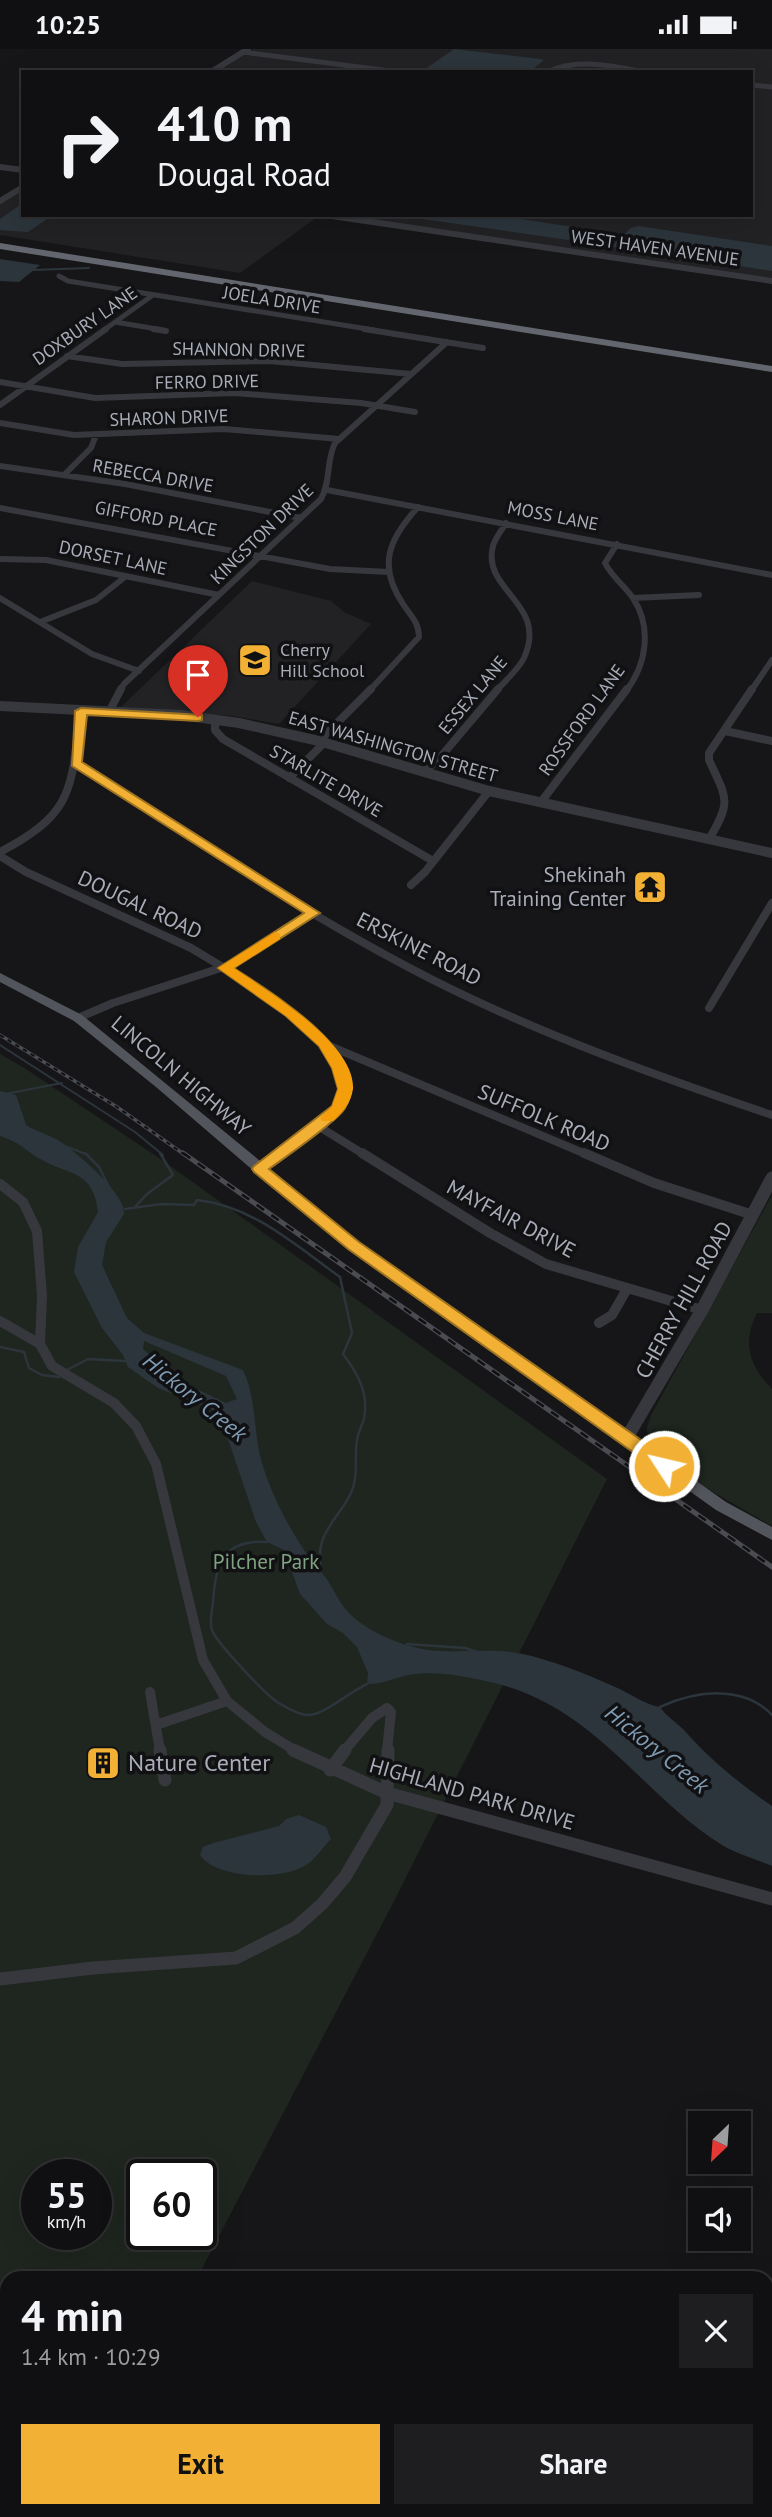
<!DOCTYPE html>
<meta charset="utf-8">
<style>
body{margin:0;font-family:"PT Sans",sans-serif;background:#1e1e20;color:#f1f3f6;height:100vh;display:flex;flex-direction:column;font-size:26px;white-space:nowrap}
*{box-sizing:border-box;margin:0}
p{font-size:23px;color:#9c9d9f}
.icon{flex:none;width:38px;height:38px;fill:none;stroke:currentColor;stroke-width:2;stroke-linecap:round;stroke-linejoin:round}
.map{position:relative;flex:1;overflow:hidden}
.panel{position:absolute;left:0px;top:2222px;width:774px;height:247px;display:flex;flex-direction:column;background:#101012;border-radius:21px 21px 0 0;box-shadow:0 7px 28px #0002,0 0 0 2px #303032}
.panel>*{flex:none}
.top-card{position:absolute;left:21px;top:21px;width:732px;height:147px;border-radius:0px;box-shadow:0 7px 28px #0002,0 0 0 2px #303032;background:#101012;color:#f1f3f6;overflow:hidden}
.needle{width:46px;rotate:205deg}
.controls{position:absolute;left:688px;top:2062px;display:grid;gap:14px}
.controls a{display:grid;place-items:center;width:63px;height:63px;border-radius:0px;background:#101012;box-shadow:0 7px 28px #0002,0 0 0 2px #303032;font-size:35px}
.speed{position:absolute;left:21px;top:2110px;display:flex;gap:14px;font-size:35px;font-weight:700;text-align:center}
.speed>*{display:grid;place-content:center;width:91px;height:91px;border-radius:50%;background:#101012;box-shadow:0 7px 28px #0002,0 0 0 2px #303032;line-height:1}
.speed small{font-size:18px;font-weight:400}
.speed .limit{border:4px solid #111;border-radius:10px;background:#fff;color:#111}
.pin{position:absolute;display:grid;place-items:center;width:60px;height:60px;color:#fff;margin:-72px -30px;border-radius:50% 50% 50% 0;rotate:-45deg;box-shadow:0 0 7px #0007}
.pin .icon{rotate:45deg}
.me{position:absolute;width:77px;margin:-38px;rotate:305deg;stroke-linejoin:round;filter:drop-shadow(0 0 5px #0008)}
.turn{display:flex;align-items:center;gap:24px;height:147px;padding:0 21px;font-size:32px}
.turn .icon{width:91px;height:91px;stroke-width:2.5}
.turn b{display:block;font-size:49px;line-height:60px}
.round{display:grid;place-items:center;flex:none;width:74px;height:74px;border-radius:0px;background:#1e1e20}
.headline{display:flex;align-items:center;justify-content:space-between;height:119px;padding:0 21px}
h1{font-size:42px;font-weight:800;line-height:52px}
.cta{display:flex;gap:14px;margin-top:auto;padding:14px 21px}
.cta a{flex:1;height:80px;border-radius:0px;background:#f2b134;color:#111;font-size:28px;font-weight:800;line-height:80px;text-align:center}
.cta a+a{background:#1e1e20;color:#f1f3f6}
.status{display:flex;justify-content:space-between;align-items:center;height:49px;padding:0 35px;background:#101012;direction:ltr}
.status svg{height:19px;fill:currentColor}
.map>svg:first-child{display:block}
.built{fill:#222225}
.green{fill:#1e261f;fill-rule:evenodd}
.water{fill:#2c353c;fill-rule:evenodd}
.lines{fill:none;stroke-linecap:round;stroke-linejoin:round}
.stream-far1{stroke:#2c353c;stroke-width:2}
.stream{stroke:#2c353c;stroke-width:2.5}
.minor-far4{stroke:#37383d;stroke-width:5}
.minor-far3{stroke:#37383d;stroke-width:6}
.minor-far2{stroke:#37383d;stroke-width:8}
.minor-far1{stroke:#37383d;stroke-width:10}
.minor{stroke:#37383d;stroke-width:13}
.tertiary-far2{stroke:#37383d;stroke-width:6}
.tertiary-far1{stroke:#37383d;stroke-width:10}
.tertiary{stroke:#37383d;stroke-width:13}
.primary{fill:#53555c;fill-rule:evenodd}
.motorway{fill:#63666e;fill-rule:evenodd}
.rail-far1-casing{stroke:#4a4c52;stroke-width:3.5}
.rail-casing{stroke:#4a4c52;stroke-width:5}
.rail-far1{stroke:#111113;stroke-width:2;stroke-dasharray:4.5;stroke-linecap:butt}
.rail{stroke:#111113;stroke-width:2.5;stroke-dasharray:9;stroke-linecap:butt}
.route{fill:#f2b134;stroke:#9d7322;stroke-width:2}
.slow{fill:#f59e0b}
.labels{text-anchor:middle;stroke-width:7;stroke-linejoin:round;paint-order:stroke}
.far-street-label{font-size:18px;fill:#a8adb8;stroke:#111113}
.far-poi-label{font-size:18px;fill:#a8adb8;stroke:#111113;text-anchor:start}
.poi-label{font-size:21px;fill:#a8adb8;stroke:#111113;text-anchor:end}
.street-label{font-size:21px;fill:#a8adb8;stroke:#111113}
.park-label{font-size:21px;fill:#7fa381;stroke:#111113}
.water-label{font-size:23px;font-style:italic;fill:#7f9bb3;stroke:#111113}
.near-poi-label{font-size:24px;fill:#a8adb8;stroke:#111113;text-anchor:start}
</style>
<div class="status"><b>10:25</b><svg viewBox="0 0 49 12"><path d="M0 12V9h3v3zM5 12V6h3v6zM10 12V3h3v9zM15 12V0h3v12zM26 1h20v11H26zM47 4h2v5h-2z"/></svg></div>
<div class="map">
<svg width="772" height="2468" viewBox="0 0 772 2468">
<rect width="100%" height="100%" fill="#161618"/>
<path class="built" d="M253 0H772V231L336 166H751V23H216Z
M23 141V166H320L240 224 0 186V155Z
M252 532 331 552 344 563 371 575 279 675 233 667 121 658Z"/>
<path class="green" d="M0 1005 26 1020 162 1111 607 1430 392 1856 197 2229 7 2230V2462H76L73 2468H0ZM37 2126H96V2186H37ZM142 2126H201V2186H142Z
M772 1146V1264H757C742 1294 749 1316 772 1340V1477L708 1440 674 1417 648 1394 647 1378 651 1366Z"/>
<path class="water" d="M454 0 540 10 544 11 529 23 424 21Z
M23 154V166H53L28 183 0 181V170Z
M395 166H495L573 178 580 182 568 191Z
M638 177 772 197V222L613 198V196L631 179Z
M0 210 40 216 19 233 0 232Z
M0 1042 16 1046 26 1076C37 1083 51 1086 61 1093 77 1104 127 1146 124 1165L106 1193 102 1216 127 1269 144 1284 243 1321C257 1350 253 1383 262 1414 273 1451 297 1496 322 1524 333 1536 337 1552 349 1564 368 1583 401 1597 429 1601 461 1605 491 1598 523 1605 554 1612 584 1624 613 1637 628 1643 645 1656 660 1658 667 1668 676 1673 684 1681 709 1710 740 1735 772 1757V1817C756 1810 737 1805 722 1796 642 1746 595 1658 494 1634 469 1628 435 1621 409 1626 396 1628 381 1636 367 1635L368 1624 357 1598 343 1584 327 1575 300 1545 284 1501 267 1493 256 1473 229 1393 213 1361 158 1339 128 1318 123 1306 102 1279 74 1223 78 1198 98 1163C94 1121 68 1126 42 1111 25 1102 22 1094 0 1087ZM144 1292 226 1327 237 1350 226 1354 182 1333 143 1300Z
M299 1766 326 1778 331 1790C324 1797 317 1808 309 1814 286 1832 217 1831 200 1806L203 1798 213 1794 279 1777 286 1770Z"/>
<g class="lines">
<path class="stream-far1" d="M33 221 89 219
M0 996 135 1083 163 1106
M0 1046 62 1034
M65 1097 88 1106"/>
<path class="stream" d="M85 1104 99 1118 110 1140
M136 1157 147 1145 173 1126 160 1104
M125 1160 161 1155 194 1156 197 1151C253 1157 295 1196 340 1228L352 1284 343 1305C358 1325 369 1344 364 1370 362 1377 358 1383 357 1391 354 1409 359 1426 351 1444 336 1474 314 1484 321 1522
M0 1298 24 1303 29 1319 42 1326 59 1328
M67 1321 88 1310 125 1312
M267 1493C222 1490 215 1516 213 1554 212 1562 209 1573 212 1581 216 1593 261 1640 272 1649 279 1655 297 1665 306 1666 322 1668 349 1643 367 1635
M407 1595 465 1599 477 1603
M660 1658C695 1642 743 1635 772 1666"/>
<path class="minor-far4" d="M243 3 398 23
M547 23C579 8 613 18 647 23
M751 36 772 38
M59 227 68 232 374 281
M115 273 163 281
M104 281 153 246"/>
<path class="minor-far3" d="M153 280 166 282
M364 280 483 299
M67 307 122 315 270 312 411 325
M0 333 95 349 234 344 361 354 415 363
M0 356 106 280
M0 374 74 386 224 380 339 390
M0 417 125 435 301 469
M64 426 91 399 96 386
M327 441 772 526
M0 459 330 520 389 523
M617 495 605 514C612 528 624 536 633 549 652 578 647 615 626 642
M0 510 46 511 219 546
M0 549 92 605 139 622
M633 549 699 546
M40 573 96 551 125 528
M120 642 124 635 321 450C331 432 326 412 335 394L447 293
M369 642 419 588C419 573 410 566 403 555 377 516 389 490 418 458
M496 642C505 632 518 621 524 609 549 554 481 542 493 497 495 489 502 481 506 474
M751 642 772 611"/>
<path class="minor-far2" d="M109 663 121 640
M215 670V681L223 690 433 812
M725 682 772 692
M319 692 371 640
M76 714C193 790 309 868 433 931 542 986 657 1027 772 1066
M424 722 438 711 498 640
M289 729 325 693
M541 753 627 640
M709 790C732 752 727 750 709 711V704L752 640
M0 803C76 763 70 740 81 662
M0 807 26 823 191 899 259 940 324 994 339 1019 346 1039 338 1059 278 1106
M411 836 425 823 489 742
M709 959 772 854
M78 969 113 954 233 915 313 864
M325 995 588 1106
M318 1077 365 1106"/>
<path class="minor-far1" d="M362 1104 490 1184 546 1215 702 1261
M584 1104 654 1134 753 1166
M260 1120 280 1104
M0 1135 23 1153 37 1182 42 1247 40 1295 52 1317 114 1354 136 1377 156 1415 203 1611 227 1652 265 1683 296 1702
M0 1272 40 1295
M599 1274 612 1266 627 1240
M150 1643 160 1702
M156 1676 227 1652
M344 1702 372 1669 387 1659 391 1663 387 1702"/>
<path class="minor" d="M160 1701 165 1731
M293 1701 387 1744 772 1850
M330 1721 345 1701
M0 1930 93 1919 236 1909 295 1879 322 1855 345 1828 387 1756 388 1701"/>
<path class="tertiary-far2" d="M211 23 248 0
M0 118 23 121
M0 152 23 138
M325 166 772 232"/>
<path class="tertiary-far1" d="M0 657 181 666 239 674 319 692 489 742 772 804"/>
<path class="tertiary" d="M626 1390 702 1261 772 1129"/>
<path class="primary" d="M0 924 82 966 359 1193 726 1453 772 1478V1491L716 1461 349 1199 255 1123 156 1038 74 972 0 933Z"/>
<path class="motorway" d="M0 194 772 317V323L0 200Z"/>
<g class="rail-far1-casing">
<path id="rail-far1" d="M0 986 117 1058 185 1106"/>
</g>
<g class="rail-casing">
<path id="rail" d="M183 1104 772 1518"/>
</g>
<use href="#rail-far1" class="rail-far1"/>
<use href="#rail" class="rail"/>
</g>
<path class="route" d="M81 659 202 666V671L198 672 87 666 82 713 320 864 234 919C269 943 378 1006 345 1059 338 1072 284 1109 269 1120L359 1193 671 1412 673 1417 671 1421H658L348 1200 254 1123 252 1120 254 1117 332 1057 338 1040 332 1019 319 997 286 967 218 919 304 864 72 717 75 662Z"/>
<path class="slow" d="M275 883 280 885V890L234 919C266 941 356 995 353 1040 351 1054 342 1064 333 1072H322L320 1069 332 1057 338 1040 332 1019 319 997 286 967 218 919Z"/>
<defs>
<g id="school-square" transform="scale(1.75)"><rect x="-9" y="-9" width="18" height="18" rx="4" fill="#f2b134" stroke="#111113"/><path d="M0-5L7-2L0 1L-7-2ZM-4 1L0 2.5L4 1V4Q0 6-4 4Z" fill="#111"/></g>
<g id="temple-square" transform="scale(1.75)"><rect x="-9" y="-9" width="18" height="18" rx="4" fill="#f2b134" stroke="#111113"/><path d="M0-6L5-2H3V0L6.5 2.5H4V6H1.5V3h-3V6H-4V2.5H-6.5L-3 0V-2H-5Z" fill="#111"/></g>
<g id="building-square" transform="scale(1.75)"><rect x="-9" y="-9" width="18" height="18" rx="4" fill="#f2b134" stroke="#111113"/><path d="M-4-6H4V6H1V3H-1V6H-4ZM-2.5-4.3h1.7v1.8h-1.7ZM.8-4.3h1.7v1.8H.8ZM-2.5-1h1.7V.8h-1.7ZM.8-1h1.7V.8H.8Z" fill="#111"/></g>
</defs>
<g fill-rule="evenodd">
<use href="#school-square" x="255" y="611"/>
<use href="#temple-square" x="650" y="838"/>
<use href="#building-square" x="103" y="1714"/>
</g>
<g class="labels">
<g class="far-street-label">
<text transform="translate(655 199) rotate(8)" y="6">WEST HAVEN AVENUE</text>
<text transform="translate(272 251) rotate(9)" y="6">JOELA DRIVE</text>
<text transform="translate(85 277) rotate(-35)" y="6">DOXBURY LANE</text>
<text transform="translate(239 301) rotate(1)" y="6">SHANNON DRIVE</text>
<text transform="translate(207 333) rotate(-1)" y="6">FERRO DRIVE</text>
<text transform="translate(169 369) rotate(-2)" y="6">SHARON DRIVE</text>
<text transform="translate(153 427) rotate(10)" y="6">REBECCA DRIVE</text>
<text transform="translate(553 467) rotate(11)" y="6">MOSS LANE</text>
<text transform="translate(156 470) rotate(11)" y="6">GIFFORD PLACE</text>
<text transform="translate(262 485) rotate(-44)" y="6">KINGSTON DRIVE</text>
<text transform="translate(113 509) rotate(12)" y="6">DORSET LANE</text>
<text transform="translate(473 646) rotate(-50)" y="6">ESSEX LANE</text>
<text transform="translate(582 671) rotate(-54)" y="6">ROSSFORD LANE</text>
<text transform="translate(393 698) rotate(16)" y="6">EAST WASHINGTON STREET</text>
<text transform="translate(326 732) rotate(30)" y="6">STARLITE DRIVE</text>
</g>
<g class="far-poi-label">
<text x="280" y="607">Cherry<tspan x="280" dy="21">Hill School</tspan></text>
</g>
<g class="poi-label">
<text x="626" y="833">Shekinah<tspan x="626" dy="24">Training Center</tspan></text>
</g>
<g class="street-label">
<text transform="translate(140 856) rotate(25)" y="7">DOUGAL ROAD</text>
<text transform="translate(419 900) rotate(27)" y="7">ERSKINE ROAD</text>
<text transform="translate(181 1027) rotate(40)" y="7">LINCOLN HIGHWAY</text>
<text transform="translate(544 1069) rotate(23)" y="7">SUFFOLK ROAD</text>
<text transform="translate(511 1170) rotate(28)" y="7">MAYFAIR DRIVE</text>
<text transform="translate(684 1251) rotate(-61)" y="7">CHERRY HILL ROAD</text>
<text transform="translate(472 1745) rotate(16)" y="7">HIGHLAND PARK DRIVE</text>
</g>
<g class="park-label">
<text x="266" y="1520">Pilcher Park</text>
</g>
<g class="water-label">
<text transform="translate(195 1348) rotate(39)" y="8">Hickory Creek</text>
<text transform="translate(657 1700) rotate(39)" y="8">Hickory Creek</text>
</g>
<g class="near-poi-label">
<text x="128" y="1722">Nature Center</text>
</g>
</g>
</svg>
<div class="controls">
<a><svg class="needle" viewBox="-14 -14 28 28"><path d="M0-13l5 13h-10z" fill="#e53935"/><path d="M0 13l5-13h-10z" fill="#9c9d9f"/></svg></a>
<a><svg class="icon" aria-label="sound" viewBox="0 0 24 24"><path d="M4 9h4l5-4v14l-5-4H4zM17 9q2 3 0 6"/></svg></a>
</div>
<div class="speed"><div>55<small>km/h</small></div><div class="limit">60</div></div>
<div class="pin" style="left:198px;top:668px;background:#d93025"><svg class="icon" aria-label="arrive" viewBox="0 0 24 24"><path d="M6 21V4h12l-3 4 3 4H6"/></svg></div>
<svg class="me" style="left:664px;top:1417px" viewBox="-20 -20 40 40"><circle r="17" fill="#f2b134" stroke="#fff" stroke-width="3"/><path d="M0-11L8 9 0 5-8 9z" fill="#fff"/></svg>
<div class="top-card">
<div class="turn"><svg class="icon" aria-label="right" viewBox="0 0 24 24"><path d="M7 20v-9h11M14 6l5 5-5 5"/></svg><div><b>410 m</b>Dougal Road</div></div>
</div>
<section class="panel">
<div class="headline"><div><h1>4 min</h1><p>1.4 km · 10:29</p></div><a class="round"><svg class="icon" aria-label="close" viewBox="0 0 24 24"><path d="M6 6l12 12M18 6L6 18"/></svg></a></div>
<div class="cta"><a>Exit</a><a>Share</a></div>
</section>
</div>
